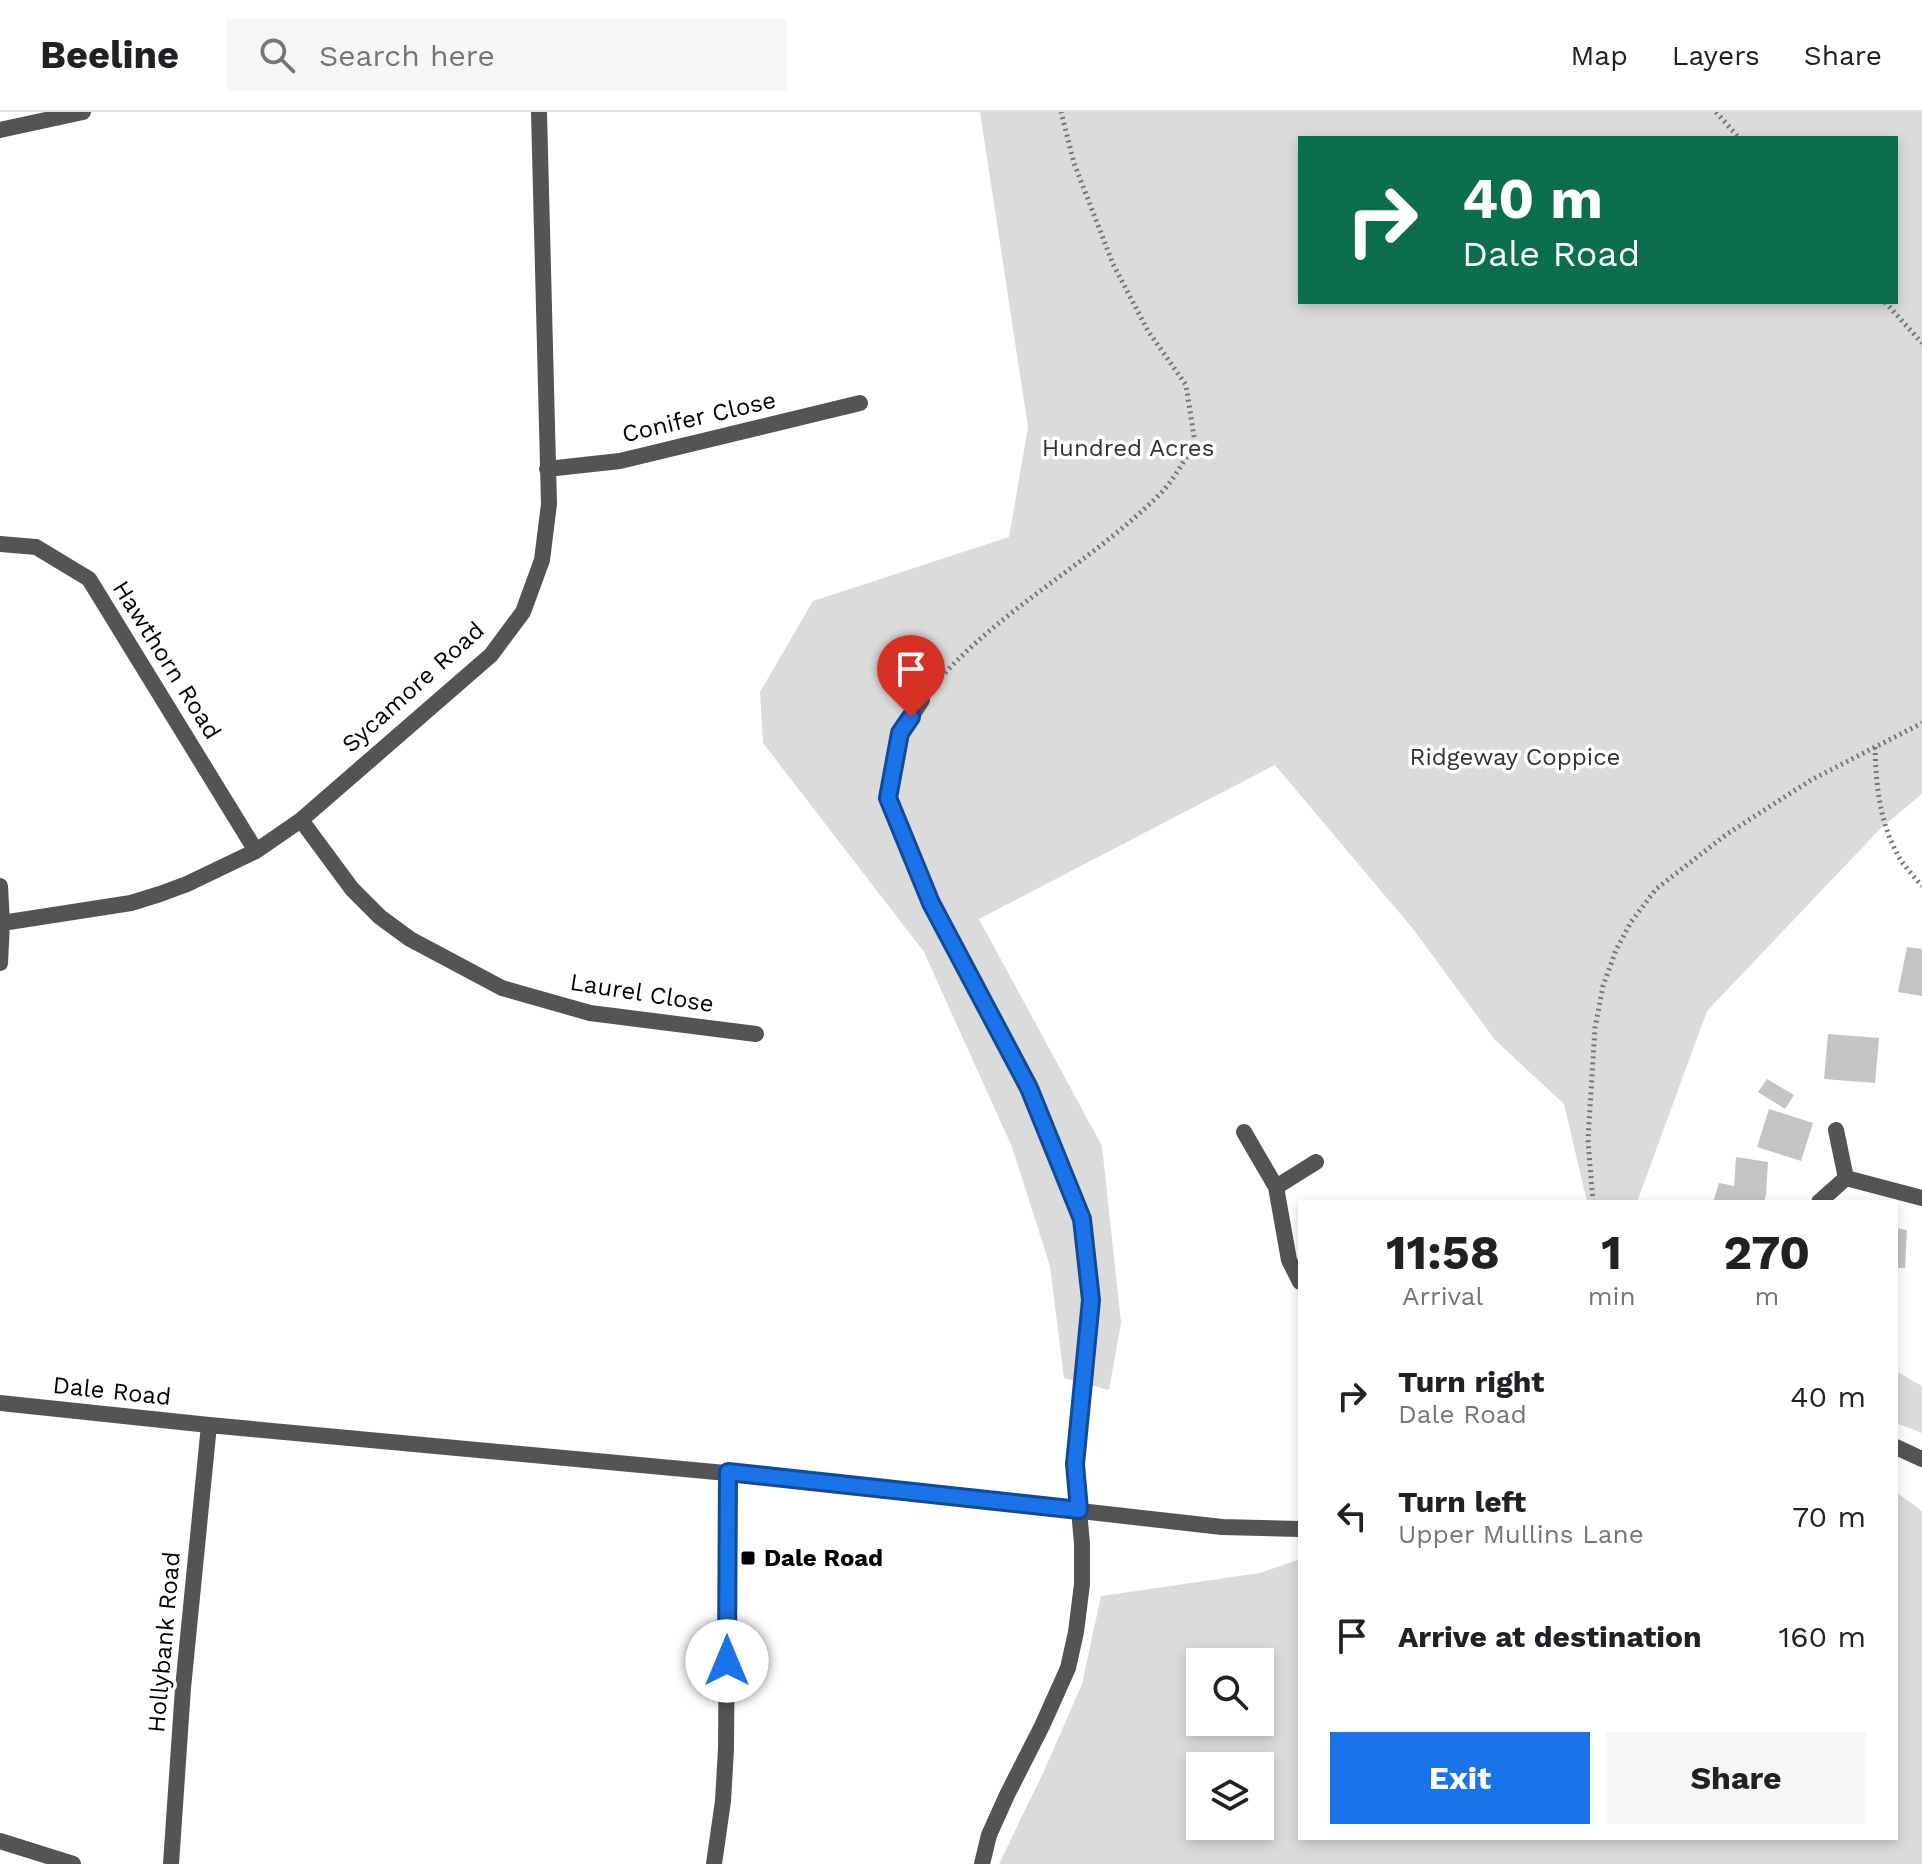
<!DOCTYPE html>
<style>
body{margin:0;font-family:"Work Sans",sans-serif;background:#f6f6f6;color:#202124;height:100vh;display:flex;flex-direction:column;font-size:30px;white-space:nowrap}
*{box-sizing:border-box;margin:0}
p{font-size:26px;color:#757577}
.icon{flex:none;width:44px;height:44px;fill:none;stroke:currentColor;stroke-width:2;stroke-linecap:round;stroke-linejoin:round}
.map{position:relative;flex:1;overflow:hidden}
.drawer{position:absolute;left:1298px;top:1088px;width:600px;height:640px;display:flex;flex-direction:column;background:#fff;border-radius:0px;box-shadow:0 4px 12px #0003}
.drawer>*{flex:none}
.guide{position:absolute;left:1298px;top:24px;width:600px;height:168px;border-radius:0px;box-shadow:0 4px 12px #0003;background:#0b6e4f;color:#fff;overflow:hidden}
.controls{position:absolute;left:1186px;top:1536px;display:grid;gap:16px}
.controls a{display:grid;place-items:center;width:88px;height:88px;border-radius:0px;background:#fff;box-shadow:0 4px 12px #0003;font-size:40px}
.pin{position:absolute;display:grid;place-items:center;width:68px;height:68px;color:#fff;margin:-82px -34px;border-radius:50% 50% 50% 0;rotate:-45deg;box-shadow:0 0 8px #0007}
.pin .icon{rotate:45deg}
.me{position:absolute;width:88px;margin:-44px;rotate:0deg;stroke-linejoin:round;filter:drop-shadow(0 0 6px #0008)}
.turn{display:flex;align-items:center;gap:28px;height:168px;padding:0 32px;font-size:36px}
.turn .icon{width:104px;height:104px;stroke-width:2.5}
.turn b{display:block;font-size:56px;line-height:68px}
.eta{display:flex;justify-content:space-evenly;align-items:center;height:136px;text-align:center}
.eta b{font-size:48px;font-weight:700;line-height:56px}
.cta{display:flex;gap:16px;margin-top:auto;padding:16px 32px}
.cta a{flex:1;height:92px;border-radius:0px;background:#1a73e8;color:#fff;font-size:32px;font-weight:700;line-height:92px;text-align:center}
.cta a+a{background:#f6f6f6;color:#202124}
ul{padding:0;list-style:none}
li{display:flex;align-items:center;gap:24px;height:120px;padding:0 32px}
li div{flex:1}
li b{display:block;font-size:30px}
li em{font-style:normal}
header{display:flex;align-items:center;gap:48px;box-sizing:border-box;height:112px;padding:0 40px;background:#fff;border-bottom:2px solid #e0e0e0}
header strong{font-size:38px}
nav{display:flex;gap:44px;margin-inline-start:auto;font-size:28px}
.search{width:560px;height:72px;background:#f6f6f6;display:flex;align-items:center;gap:20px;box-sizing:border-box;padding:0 28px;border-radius:0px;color:#757577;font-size:30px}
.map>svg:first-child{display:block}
.green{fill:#dbdbdb;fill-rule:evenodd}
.building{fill:#c4c4c4}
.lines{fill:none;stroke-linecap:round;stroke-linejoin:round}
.path{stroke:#767676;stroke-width:5;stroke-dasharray:2 4;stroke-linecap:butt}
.street{stroke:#545454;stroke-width:16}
.route-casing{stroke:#114b97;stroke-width:20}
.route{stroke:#1a73e8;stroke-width:14}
.poi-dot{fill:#000;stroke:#fff;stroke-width:3}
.labels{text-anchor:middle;stroke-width:7;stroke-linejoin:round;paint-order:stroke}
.street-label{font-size:24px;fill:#000;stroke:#fff}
.park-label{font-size:24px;fill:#323232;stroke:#fff}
.poi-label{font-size:24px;font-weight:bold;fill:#000;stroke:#fff;text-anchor:start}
</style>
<header>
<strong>Beeline</strong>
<div class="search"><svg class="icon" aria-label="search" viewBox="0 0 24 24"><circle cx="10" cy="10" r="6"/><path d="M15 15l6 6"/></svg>Search here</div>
<nav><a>Map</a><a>Layers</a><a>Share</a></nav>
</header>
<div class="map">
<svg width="1922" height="1752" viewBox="0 0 1922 1752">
<rect width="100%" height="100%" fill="#fff"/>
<path class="green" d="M980 0H1922V682L1881 716 1707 899 1637 1090H1587L1564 992 1495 928 1413 817 1275 653 979 807 1102 1034 1121 1211 1109 1278 1064 1266 1050 1154 1012 1035 924 840 763 631 760 580 813 489 1009 425 1028 315ZM1300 26H1896V190H1300Z
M1896 1259 1922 1274V1321L1896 1311Z
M1896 1380 1922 1399V1752H999L1044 1659 1082 1572 1101 1484 1260 1461 1300 1447V1726H1896ZM1200 1550H1260V1610H1200ZM1260 1654V1714H1200V1654Z"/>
<path class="building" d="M1907 835 1922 837V884L1898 880Z
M1828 922 1879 926 1875 971 1824 967Z
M1767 967 1794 983 1785 997 1758 980Z
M1769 997 1813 1011 1801 1049 1757 1035Z
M1736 1045 1768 1050 1766 1083 1764 1090H1713L1719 1071 1734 1074Z
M1896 1116 1907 1118 1905 1156H1896Z"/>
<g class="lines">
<path class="path" d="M1716 0 1739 26
M1885 190 1922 231
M937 570C1001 496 1091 451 1160 382 1174 368 1184 348 1195 331L1186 273 1148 219 1113 152 1074 51 1061 0
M1875 635C1876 675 1880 715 1902 750 1908 758 1915 766 1922 774
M1593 1090 1588 1028 1595 916 1603 874 1616 838 1631 810 1656 777 1727 722 1811 668 1922 611"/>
<path class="street" d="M0 18 83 0
M547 357 620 349 860 291
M0 432 36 435 89 467 256 739
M922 588 900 621 888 686 931 791 1029 976 1082 1107 1091 1188 1085 1266 1075 1352 1082 1432V1472L1076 1520 1068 1556 1042 1614 1007 1683 989 1723 982 1752
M301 708 352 777 380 805 410 827 502 876 590 901 756 922
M0 774 2 811 0 851
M2 811 131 791 160 782 187 772 256 739 301 708 491 543 523 500 542 448 549 392 539 0
M1836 1018 1846 1066 1922 1086
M1244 1020 1276 1075 1289 1148 1300 1170
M1276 1075 1316 1050
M1819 1090 1846 1066
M0 1291 209 1313 823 1370 1222 1415 1300 1417
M1896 1335 1922 1347
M0 1729 73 1752
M171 1752 183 1576 209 1313
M714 1752 723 1689 726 1637 728 1360"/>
</g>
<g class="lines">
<g class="route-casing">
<path id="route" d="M727 1549 728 1360 1079 1398 1075 1352 1091 1188 1082 1107 1029 976 931 791 888 686 900 621 911 605"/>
</g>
<use href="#route" class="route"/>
</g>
<rect class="poi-dot" x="740" y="1438" width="16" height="16" rx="4"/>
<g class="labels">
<g class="street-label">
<text transform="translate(699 305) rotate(-13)" y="8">Conifer Close</text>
<text transform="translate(167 548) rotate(58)" y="8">Hawthorn Road</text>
<text transform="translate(413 575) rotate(-42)" y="8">Sycamore Road</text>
<text transform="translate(642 881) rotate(9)" y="8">Laurel Close</text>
<text transform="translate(112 1279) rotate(6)" y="8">Dale Road</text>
<text transform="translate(164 1530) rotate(-85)" y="8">Hollybank Road</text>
</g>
<g class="park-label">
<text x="1128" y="344">Hundred Acres</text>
<text x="1515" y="653">Ridgeway Coppice</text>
</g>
<g class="poi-label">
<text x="764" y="1454">Dale Road</text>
</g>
</g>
</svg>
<div class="controls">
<a><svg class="icon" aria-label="search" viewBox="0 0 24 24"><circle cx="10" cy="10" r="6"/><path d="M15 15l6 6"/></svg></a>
<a><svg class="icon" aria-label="layers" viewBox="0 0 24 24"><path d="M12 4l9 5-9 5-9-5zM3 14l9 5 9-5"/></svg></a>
</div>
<div class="pin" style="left:911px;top:605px;background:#d93025"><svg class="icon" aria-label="arrive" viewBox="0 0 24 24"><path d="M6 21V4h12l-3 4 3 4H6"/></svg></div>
<svg class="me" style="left:727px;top:1549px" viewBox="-20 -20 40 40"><circle r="19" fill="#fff"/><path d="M0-13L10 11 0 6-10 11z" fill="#1a73e8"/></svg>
<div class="guide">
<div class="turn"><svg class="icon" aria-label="right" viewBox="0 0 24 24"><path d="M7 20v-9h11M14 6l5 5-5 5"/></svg><div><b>40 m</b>Dale Road</div></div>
</div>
<section class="drawer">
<div class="eta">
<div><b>11:58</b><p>Arrival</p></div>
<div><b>1</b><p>min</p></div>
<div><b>270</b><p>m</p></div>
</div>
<ul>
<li><svg class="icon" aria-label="right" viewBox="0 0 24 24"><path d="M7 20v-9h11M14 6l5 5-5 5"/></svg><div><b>Turn right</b><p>Dale Road</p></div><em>40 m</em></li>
<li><svg class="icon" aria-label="left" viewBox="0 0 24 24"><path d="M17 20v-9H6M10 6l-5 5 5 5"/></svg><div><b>Turn left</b><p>Upper Mullins Lane</p></div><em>70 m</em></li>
<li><svg class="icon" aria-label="arrive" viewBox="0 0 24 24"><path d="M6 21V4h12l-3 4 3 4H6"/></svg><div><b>Arrive at destination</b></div><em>160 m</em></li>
</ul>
<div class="cta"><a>Exit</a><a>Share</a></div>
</section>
</div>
